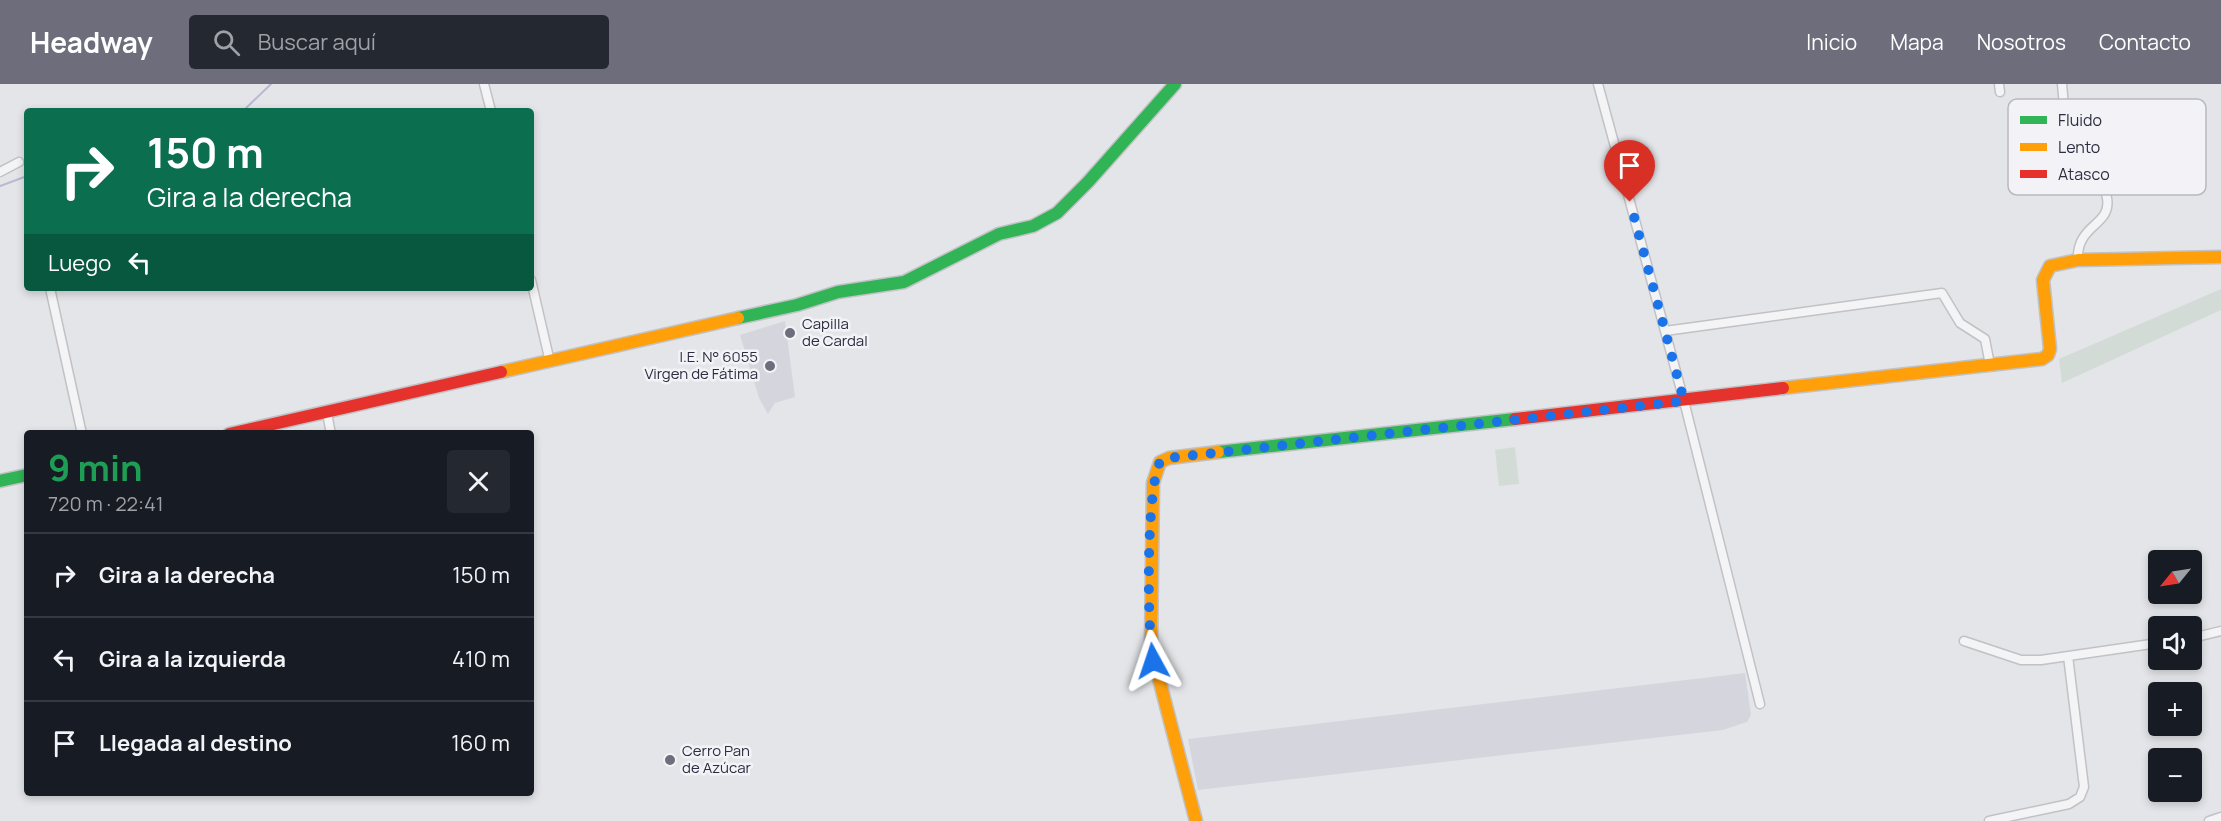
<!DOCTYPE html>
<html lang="es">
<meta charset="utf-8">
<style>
body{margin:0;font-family:Manrope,sans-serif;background:#242831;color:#f1f3f6;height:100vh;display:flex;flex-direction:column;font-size:22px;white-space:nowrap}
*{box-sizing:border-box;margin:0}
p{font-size:20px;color:#9ea1a6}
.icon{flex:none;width:33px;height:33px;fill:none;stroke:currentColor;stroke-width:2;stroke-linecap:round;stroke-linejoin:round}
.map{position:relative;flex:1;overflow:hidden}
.panel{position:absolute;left:24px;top:346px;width:510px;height:366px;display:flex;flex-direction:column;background:#171b24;border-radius:6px;box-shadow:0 3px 9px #0003}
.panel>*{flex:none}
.top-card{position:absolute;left:24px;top:24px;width:510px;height:183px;border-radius:6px;box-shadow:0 3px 9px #0003;background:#0b6e4f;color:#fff;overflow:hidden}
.needle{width:39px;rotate:240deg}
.controls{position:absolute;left:2148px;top:466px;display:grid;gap:12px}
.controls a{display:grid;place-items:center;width:54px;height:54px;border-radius:6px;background:#171b24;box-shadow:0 3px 9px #0003;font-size:30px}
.pin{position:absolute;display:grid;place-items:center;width:51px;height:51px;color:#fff;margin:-62px -26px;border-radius:50% 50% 50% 0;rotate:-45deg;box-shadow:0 0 6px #0007}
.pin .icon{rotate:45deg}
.me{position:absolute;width:66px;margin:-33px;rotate:355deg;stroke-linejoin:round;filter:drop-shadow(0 0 4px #0008)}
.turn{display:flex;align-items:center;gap:21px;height:126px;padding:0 24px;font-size:27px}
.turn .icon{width:78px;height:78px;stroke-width:2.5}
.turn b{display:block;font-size:42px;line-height:51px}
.then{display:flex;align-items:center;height:57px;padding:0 24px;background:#0003;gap:12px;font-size:22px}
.round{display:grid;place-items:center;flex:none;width:63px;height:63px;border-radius:6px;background:#242831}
.head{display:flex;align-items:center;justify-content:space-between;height:102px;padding:0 24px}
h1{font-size:36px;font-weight:700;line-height:45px;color:#1e9e55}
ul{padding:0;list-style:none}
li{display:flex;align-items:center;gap:18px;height:84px;padding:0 24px;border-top:2px solid #363941}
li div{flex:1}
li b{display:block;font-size:22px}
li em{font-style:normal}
header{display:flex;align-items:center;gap:36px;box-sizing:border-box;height:84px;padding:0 30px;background:#6d6d7c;color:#fff}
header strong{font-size:28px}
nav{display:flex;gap:33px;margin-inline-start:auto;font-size:21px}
.search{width:420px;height:54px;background:#242831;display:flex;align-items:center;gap:15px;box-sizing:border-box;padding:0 21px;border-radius:6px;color:#9ea1a6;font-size:22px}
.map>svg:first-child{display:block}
.built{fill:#d5d6dd}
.green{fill:#d3dbd6}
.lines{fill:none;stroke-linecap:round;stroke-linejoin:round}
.stream{stroke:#b6b9d0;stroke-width:2}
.street-casing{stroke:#c1c2c5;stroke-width:11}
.fast-casing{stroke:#c1c2c5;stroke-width:15}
.slow-casing{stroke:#c1c2c5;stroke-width:15}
.jam-casing{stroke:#c1c2c5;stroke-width:15}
.street{stroke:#f4f4f6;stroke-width:8}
.fast{stroke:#30b455;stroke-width:12}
.slow{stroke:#ff9f0a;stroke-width:12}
.jam{stroke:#e5322d;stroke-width:12}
.route{stroke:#1a73e8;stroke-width:10;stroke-dasharray:0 18}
.poi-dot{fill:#6d6d7c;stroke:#f3f3f7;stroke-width:2}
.labels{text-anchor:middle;stroke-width:5;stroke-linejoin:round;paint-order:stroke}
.poi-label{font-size:15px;fill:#2d2d41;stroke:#f3f3f7;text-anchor:start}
.key{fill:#f3f3f7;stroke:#b8b8c0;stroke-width:1.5}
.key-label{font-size:16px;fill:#2d2d41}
</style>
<header>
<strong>Headway</strong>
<div class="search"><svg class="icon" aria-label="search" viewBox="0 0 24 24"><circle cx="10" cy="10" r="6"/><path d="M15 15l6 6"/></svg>Buscar aquí</div>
<nav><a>Inicio</a><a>Mapa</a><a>Nosotros</a><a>Contacto</a></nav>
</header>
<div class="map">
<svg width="2221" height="737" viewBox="0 0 2221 737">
<rect width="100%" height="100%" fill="#e4e5e9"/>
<path class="built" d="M785 237 795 313 775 319 768 330 759 314 740 251Z
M1745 589 1751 631 1747 638 1723 646 1198 706 1188 655Z"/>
<path class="green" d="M2221 205V226L2062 299 2059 275Z
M1515 363 1519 400 1499 402 1495 366Z"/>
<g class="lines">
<path class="stream" d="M243 27 271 0
M0 102 27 92"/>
<g class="street-casing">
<path id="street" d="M484 0 491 27
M1598 0 1684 317 1760 620
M1999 0 2000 8
M2062 0C2064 20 2064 40 2075 58 2087 76 2103 91 2107 114 2112 142 2076 140 2078 176
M0 88 19 78
M531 196 550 278
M50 204 82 350
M1665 247 1942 209 1960 239 1985 255 1990 281
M327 329 331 350
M2192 554 2221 547
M1964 557 2021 576H2041L2158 559
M1989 737 2069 720 2080 713 2084 703 2068 572
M2209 737 2221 733"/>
</g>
<g class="fast-casing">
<path id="fast" d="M738 234 797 221 838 208 904 198 999 150 1033 142 1057 129 1088 98 1175 0
M1218 368 1515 335
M0 397 27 391"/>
</g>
<g class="slow-casing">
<path id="slow" d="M501 288 738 234
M1783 304 2042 275 2048 271 2050 265 2043 196 2050 182 2078 176 2221 173
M1196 737 1151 564 1153 399 1160 378 1169 374 1218 368"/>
</g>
<g class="jam-casing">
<path id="jam" d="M1515 335 1783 304
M229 350 501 288"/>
</g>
<use href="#street" class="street"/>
<use href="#fast" class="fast"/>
<use href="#slow" class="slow"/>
<use href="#jam" class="jam"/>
</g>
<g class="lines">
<path class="route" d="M1153 577C1147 543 1146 406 1160 378L1169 374 1684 317 1630 118"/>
</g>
<g class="poi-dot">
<circle cx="790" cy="249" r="6"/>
<circle cx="770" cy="282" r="6"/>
<circle cx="670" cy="676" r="6"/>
</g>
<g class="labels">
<g class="poi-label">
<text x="802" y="245">Capilla<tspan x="802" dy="17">de Cardal</tspan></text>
<text x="758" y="278" text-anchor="end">I.E. N° 6055<tspan x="758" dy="17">Virgen de Fátima</tspan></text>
<text x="682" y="672">Cerro Pan<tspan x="682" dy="17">de Azúcar</tspan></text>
</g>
</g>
<rect x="2008" y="15" width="198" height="96" rx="9" class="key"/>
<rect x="2020" y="32" width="27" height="8" fill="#30b455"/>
<rect x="2020" y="59" width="27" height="8" fill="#ff9f0a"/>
<rect x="2020" y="86" width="27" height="8" fill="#e5322d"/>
<g class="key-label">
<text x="2058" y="42">Fluido</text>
<text x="2058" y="69">Lento</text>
<text x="2058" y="96">Atasco</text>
</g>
</svg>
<div class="controls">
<a><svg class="needle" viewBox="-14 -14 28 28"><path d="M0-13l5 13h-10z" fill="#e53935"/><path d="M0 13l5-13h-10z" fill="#9ea1a6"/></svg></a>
<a><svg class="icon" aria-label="sound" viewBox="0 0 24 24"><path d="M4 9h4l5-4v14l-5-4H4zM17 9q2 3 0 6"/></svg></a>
<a>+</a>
<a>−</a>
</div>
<div class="pin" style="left:1630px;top:118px;background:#d93025"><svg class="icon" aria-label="arrive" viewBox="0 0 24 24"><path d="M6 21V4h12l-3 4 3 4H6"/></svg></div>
<svg class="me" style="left:1153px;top:577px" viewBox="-20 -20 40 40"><path d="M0-17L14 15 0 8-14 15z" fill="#1a73e8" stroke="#fff" stroke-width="4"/></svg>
<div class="top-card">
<div class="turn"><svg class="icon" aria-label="right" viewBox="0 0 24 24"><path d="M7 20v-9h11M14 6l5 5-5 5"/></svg><div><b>150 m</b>Gira a la derecha</div></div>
<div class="then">Luego<svg class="icon" aria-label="left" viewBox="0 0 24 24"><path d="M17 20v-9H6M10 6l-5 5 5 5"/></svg></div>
</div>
<section class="panel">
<div class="head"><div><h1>9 min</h1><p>720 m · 22:41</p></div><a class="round"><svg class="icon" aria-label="close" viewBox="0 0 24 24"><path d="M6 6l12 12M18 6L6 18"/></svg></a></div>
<ul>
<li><svg class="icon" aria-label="right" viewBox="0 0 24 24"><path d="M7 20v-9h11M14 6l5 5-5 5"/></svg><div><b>Gira a la derecha</b></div><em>150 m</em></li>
<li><svg class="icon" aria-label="left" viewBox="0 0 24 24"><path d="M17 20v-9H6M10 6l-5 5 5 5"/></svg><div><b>Gira a la izquierda</b></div><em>410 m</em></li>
<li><svg class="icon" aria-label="arrive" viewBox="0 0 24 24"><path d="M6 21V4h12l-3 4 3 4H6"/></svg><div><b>Llegada al destino</b></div><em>160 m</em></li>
</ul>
</section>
</div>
